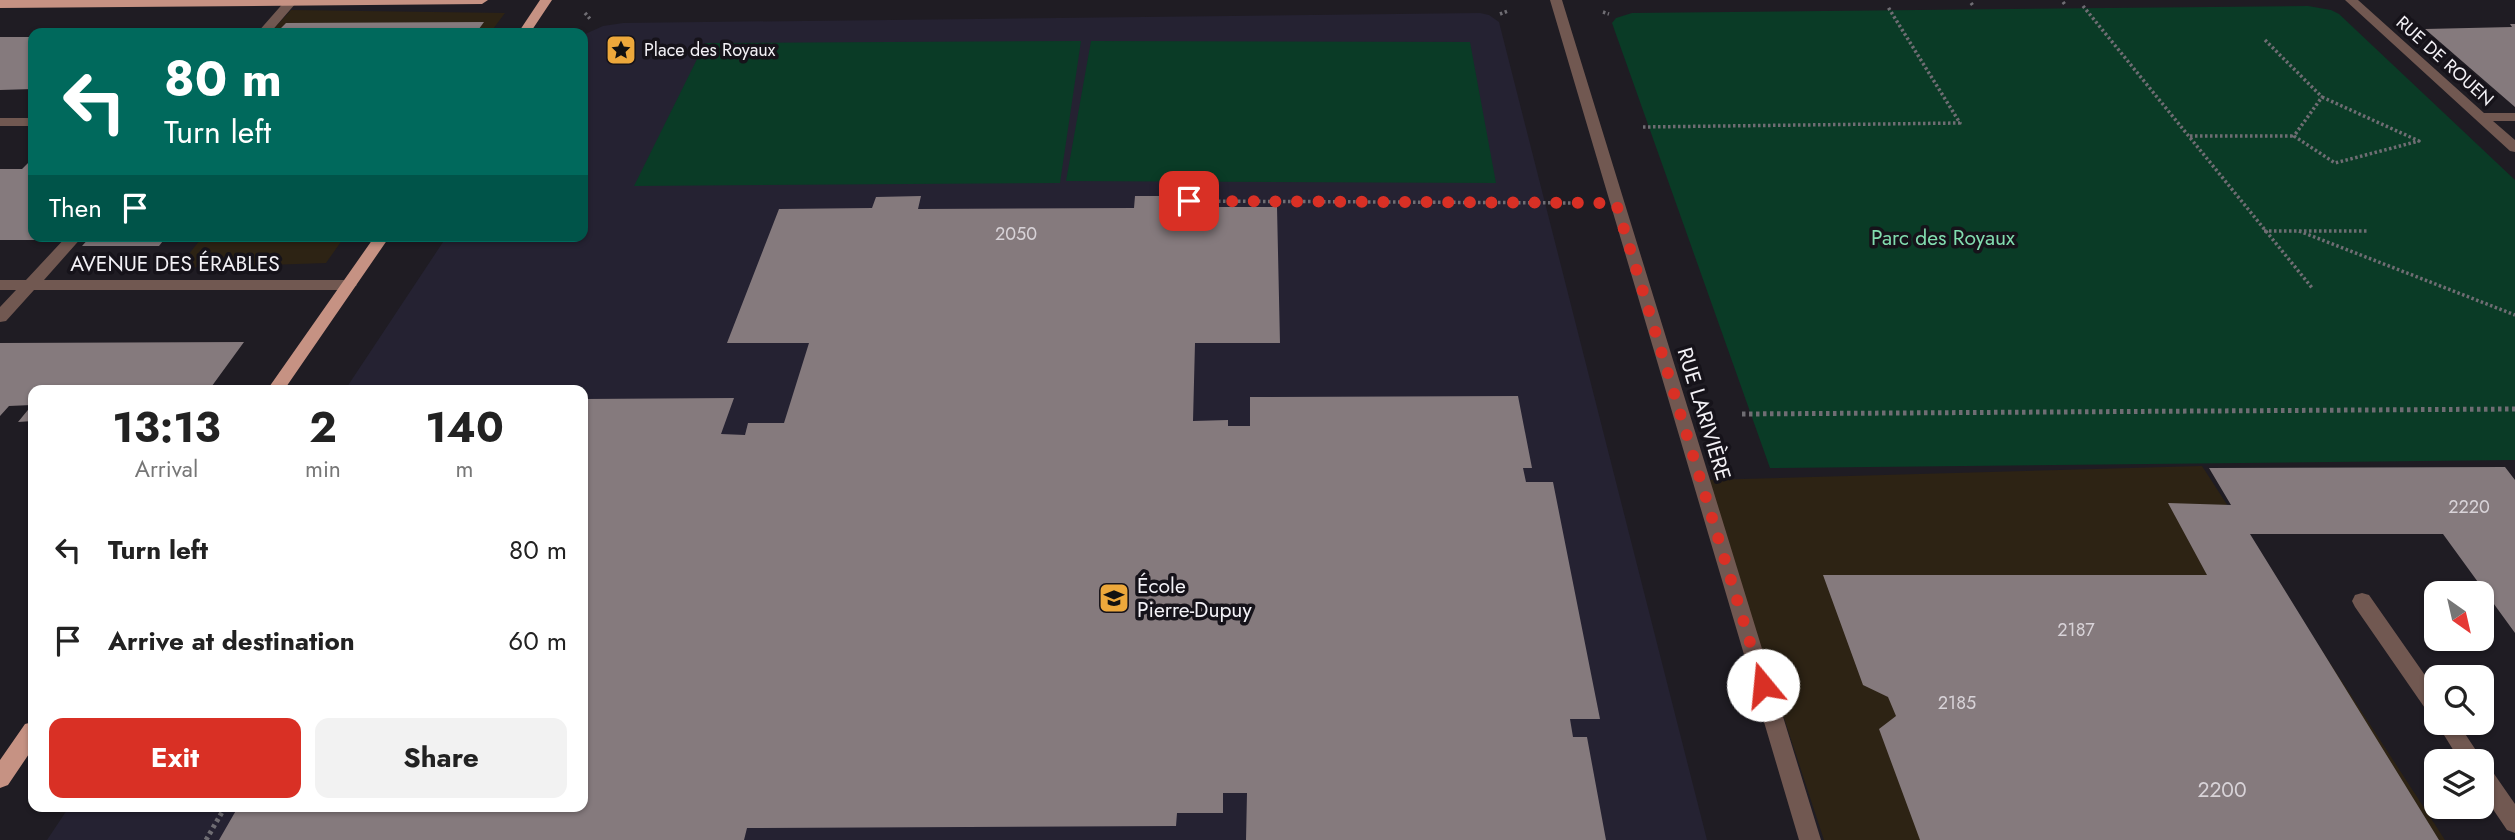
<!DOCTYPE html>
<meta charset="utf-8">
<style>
body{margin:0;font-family:Jost,sans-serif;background:#f2f2f2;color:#222;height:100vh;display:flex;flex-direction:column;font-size:26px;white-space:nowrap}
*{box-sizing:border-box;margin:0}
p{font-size:23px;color:#767676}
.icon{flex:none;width:38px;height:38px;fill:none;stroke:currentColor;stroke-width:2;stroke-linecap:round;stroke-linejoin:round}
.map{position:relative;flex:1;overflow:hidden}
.details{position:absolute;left:28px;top:385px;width:560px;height:427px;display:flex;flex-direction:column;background:#fff;border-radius:14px;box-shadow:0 2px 5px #0004}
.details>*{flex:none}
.top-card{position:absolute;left:28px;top:28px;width:560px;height:214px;border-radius:14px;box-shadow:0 2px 5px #0004;background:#00695c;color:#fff;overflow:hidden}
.needle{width:46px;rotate:146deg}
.buttons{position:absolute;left:2424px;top:581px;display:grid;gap:14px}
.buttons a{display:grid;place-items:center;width:70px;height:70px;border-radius:14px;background:#fff;box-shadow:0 2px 5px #0004;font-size:35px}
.pin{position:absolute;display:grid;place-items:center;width:60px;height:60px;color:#fff;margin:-30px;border-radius:14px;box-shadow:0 4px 10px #0006}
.me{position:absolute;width:77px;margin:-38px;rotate:343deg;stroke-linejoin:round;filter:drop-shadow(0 0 5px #0008)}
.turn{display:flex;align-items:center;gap:24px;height:147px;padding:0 21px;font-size:32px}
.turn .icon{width:91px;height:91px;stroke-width:2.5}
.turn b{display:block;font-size:49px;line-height:60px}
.then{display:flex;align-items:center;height:66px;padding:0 21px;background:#0003;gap:14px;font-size:26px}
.eta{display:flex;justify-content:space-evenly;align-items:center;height:119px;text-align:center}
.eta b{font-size:42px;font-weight:700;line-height:49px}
.action{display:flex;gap:14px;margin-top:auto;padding:14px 21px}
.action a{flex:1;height:80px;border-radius:14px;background:#d93025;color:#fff;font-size:28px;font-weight:700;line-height:80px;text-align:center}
.action a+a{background:#f2f2f2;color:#222}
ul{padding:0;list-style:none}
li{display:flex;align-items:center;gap:21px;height:91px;padding:0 21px}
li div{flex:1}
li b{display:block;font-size:26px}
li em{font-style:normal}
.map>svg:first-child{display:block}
.commercial{fill:#2d2314}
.education{fill:#252232}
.green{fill:#0a3b26}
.building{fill:#857a7d}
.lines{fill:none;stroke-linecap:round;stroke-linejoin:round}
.path-far1{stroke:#6f6d73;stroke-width:3.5;stroke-dasharray:2.5 2.5;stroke-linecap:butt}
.path{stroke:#6f6d73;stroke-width:5;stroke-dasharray:3.5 3.5;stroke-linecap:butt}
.minor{fill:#715851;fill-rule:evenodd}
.major{fill:#c69283;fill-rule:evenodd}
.route{stroke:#d93025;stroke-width:12;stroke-dasharray:0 21.6}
.labels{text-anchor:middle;stroke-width:7;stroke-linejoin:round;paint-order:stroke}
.far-poi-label{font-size:18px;fill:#f3f1f6;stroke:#16131a;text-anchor:start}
.far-street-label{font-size:18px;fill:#f3f1f6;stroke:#16131a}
.number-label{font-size:18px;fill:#d8d3d8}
.park-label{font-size:21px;fill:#82dcaf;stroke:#16131a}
.street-label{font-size:21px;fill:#f3f1f6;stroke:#16131a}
.poi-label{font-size:21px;fill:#f3f1f6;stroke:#16131a;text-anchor:start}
.near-number-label{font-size:21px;fill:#d8d3d8}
</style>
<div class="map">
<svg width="2515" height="840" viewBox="0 0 2515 840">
<rect width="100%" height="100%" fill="#1f1c23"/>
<path class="commercial" d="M291 10 505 13 490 33H270Z
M203 236H345L326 263 178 268Z
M2202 466 2445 840H1824L1706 480Z"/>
<path class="education" d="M1480 13 1489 15 1499 22 1707 840H47L69 807H583V390H345L447 236H583V35L603 26 623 23Z"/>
<path class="green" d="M2308 6 2331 10 2339 14 2515 180V460L1770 468 1612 23 1616 18 1632 13Z
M1081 41 1060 183 634 186 705 43Z
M1091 41 1470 42 1496 183 1066 181Z"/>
<path class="building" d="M484 22 476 33H276L286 23Z
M2510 24H2515V107L2425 29 2512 27Z
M0 37H33V89L0 90Z
M33 158V236H59L56 240H0V169H22Z
M921 196 918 209 1134 208 1135 196H1184L1183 207H1277L1280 343H1195L1193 421 1228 420V426H1250V397L1518 396 1532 468H1523L1526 482H1553L1600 719H1570L1573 737H1587L1606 840H1246L1247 793H1223V813H1177L1176 826 747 828 744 840H219L238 807H583V399L734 398 721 434 745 435 748 423H784L809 343H727L779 209 872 208 876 197Z
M91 236H167L159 246H82Z
M211 236H315L312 241H207Z
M244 342 209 390H33V421L18 422 32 405 9 406 0 416V343Z
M2505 467 2515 480V633L2443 534H2250L2439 840H1920L1879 729 1896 716 1888 697 1863 685 1823 575H2207L2168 503 2231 505 2209 468Z"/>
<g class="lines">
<path class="path-far1" d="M2063 2 2066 6
M1971 3 1974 7
M2083 6 2313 289
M1603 12 1609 14
M585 13 591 20
M1500 14 1508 11
M2265 40 2322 97
M2322 97 2419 141 2335 163 2294 136Z
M1643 127 1960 123 1888 7
M2190 136H2294
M1189 207V201L1580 203
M2264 231H2368
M2299 231 2515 315"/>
<path class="path" d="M1742 414 2515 409
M206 840 225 807"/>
<path class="minor" d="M286 0H294L296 3 270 33H257Z
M1550 0H1562L1821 840H1799Z
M2345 0H2358L2484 113H2515V121H2493L2515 140V152L2510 151Z
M0 118H33V126H0Z
M67 236H83L44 280H349L357 285 349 290H34L6 321 0 322V307L16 290H0V280H26Z
M2362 593 2369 595 2436 691V717L2429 714 2355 607 2352 601 2355 595Z
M2436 722 2458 723 2483 761 2482 764V761H2460Z
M2482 765 2490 768 2515 804V833L2507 830 2482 793Z"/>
<path class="major" d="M0 0H488L482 4 0 8Z
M540 0H552L530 33H518Z
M375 236H390L284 390H267Z
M33 722V748L8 785 0 788V760L25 724Z"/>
</g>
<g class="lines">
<path class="route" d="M1189 201 1616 203 1763 685"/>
</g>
<defs>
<g id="sight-square" transform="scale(1.575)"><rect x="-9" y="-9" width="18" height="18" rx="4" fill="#eda83b" stroke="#16131a"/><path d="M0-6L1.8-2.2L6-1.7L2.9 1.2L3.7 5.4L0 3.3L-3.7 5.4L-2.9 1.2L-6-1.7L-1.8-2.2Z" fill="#111"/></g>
<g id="school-square" transform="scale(1.575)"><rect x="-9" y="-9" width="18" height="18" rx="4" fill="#eda83b" stroke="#16131a"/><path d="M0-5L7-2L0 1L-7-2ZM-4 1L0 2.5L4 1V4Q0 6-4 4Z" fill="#111"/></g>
</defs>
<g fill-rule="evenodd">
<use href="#sight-square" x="621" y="50"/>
<use href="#school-square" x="1114" y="598"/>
</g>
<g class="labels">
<g class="far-poi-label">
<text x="644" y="56">Place des Royaux</text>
</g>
<g class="far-street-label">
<text transform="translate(2445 61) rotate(42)" y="6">RUE DE ROUEN</text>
</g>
<g class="number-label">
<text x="1016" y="240">2050</text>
<text x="2469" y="513">2220</text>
<text x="2076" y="636">2187</text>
<text x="1957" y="709">2185</text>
</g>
<g class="park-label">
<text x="1943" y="245">Parc des Royaux</text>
</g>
<g class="street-label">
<text x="175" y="271">AVENUE DES ÉRABLES</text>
<text transform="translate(1704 414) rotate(73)" y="7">RUE LARIVIÈRE</text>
</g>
<g class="poi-label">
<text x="1137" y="593">École<tspan x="1137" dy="24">Pierre-Dupuy</tspan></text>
</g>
<g class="near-number-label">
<text x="2222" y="797">2200</text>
</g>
</g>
</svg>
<div class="buttons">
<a><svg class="needle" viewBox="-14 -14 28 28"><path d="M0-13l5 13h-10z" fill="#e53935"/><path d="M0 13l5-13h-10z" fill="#767676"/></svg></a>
<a><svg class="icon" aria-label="search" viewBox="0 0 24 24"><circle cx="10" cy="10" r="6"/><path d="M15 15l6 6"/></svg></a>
<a><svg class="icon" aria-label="layers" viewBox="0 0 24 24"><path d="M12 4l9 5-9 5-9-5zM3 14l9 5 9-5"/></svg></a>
</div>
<div class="pin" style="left:1189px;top:201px;background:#d93025"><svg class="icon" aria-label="arrive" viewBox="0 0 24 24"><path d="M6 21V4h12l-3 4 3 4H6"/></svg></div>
<svg class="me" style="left:1763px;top:685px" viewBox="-20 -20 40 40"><circle r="19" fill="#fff"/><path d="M0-13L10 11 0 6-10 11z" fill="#d93025"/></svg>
<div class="top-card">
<div class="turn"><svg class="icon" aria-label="left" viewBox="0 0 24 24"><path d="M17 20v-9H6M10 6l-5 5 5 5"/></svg><div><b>80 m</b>Turn left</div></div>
<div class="then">Then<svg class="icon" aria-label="arrive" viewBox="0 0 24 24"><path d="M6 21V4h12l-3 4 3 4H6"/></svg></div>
</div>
<section class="details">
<div class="eta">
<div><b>13:13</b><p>Arrival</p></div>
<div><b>2</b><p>min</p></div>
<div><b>140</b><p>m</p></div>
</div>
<ul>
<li><svg class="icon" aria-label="left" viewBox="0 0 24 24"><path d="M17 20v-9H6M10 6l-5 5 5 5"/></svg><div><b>Turn left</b></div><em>80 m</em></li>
<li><svg class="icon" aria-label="arrive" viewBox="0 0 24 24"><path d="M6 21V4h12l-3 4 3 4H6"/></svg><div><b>Arrive at destination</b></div><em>60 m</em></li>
</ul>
<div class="action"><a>Exit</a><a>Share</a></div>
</section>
</div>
